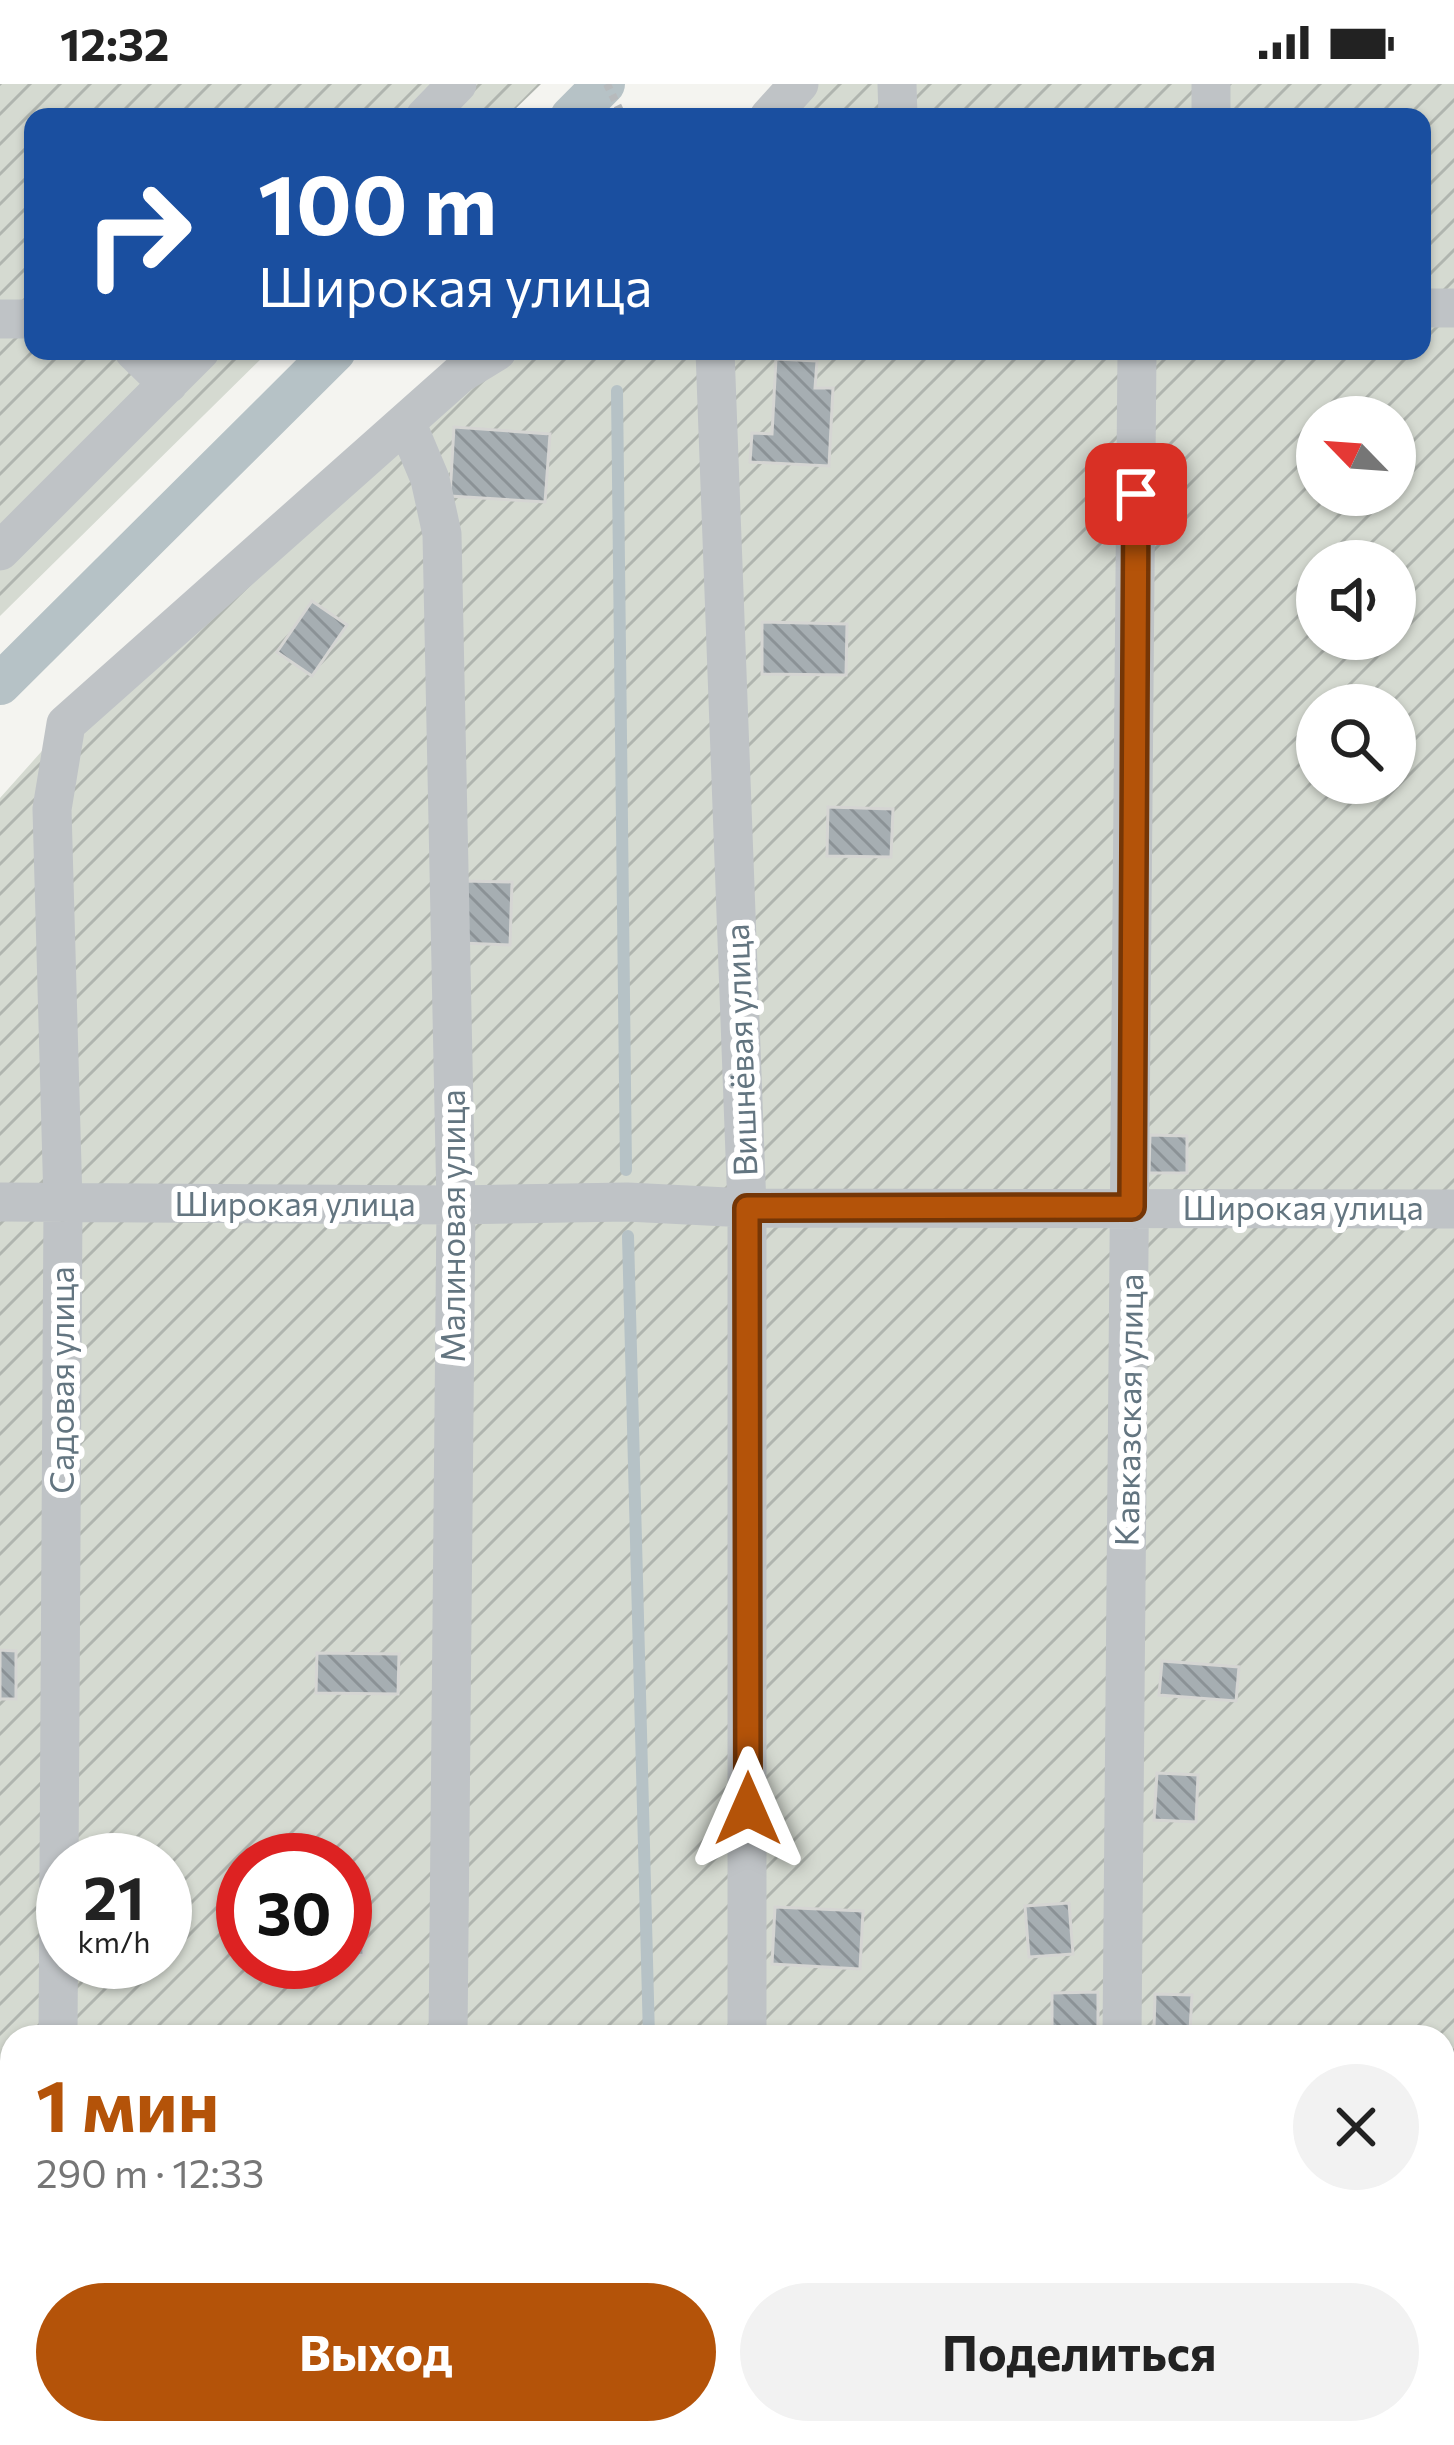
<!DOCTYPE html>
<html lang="ru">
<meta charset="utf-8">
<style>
body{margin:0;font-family:Commissioner,sans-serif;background:#f2f2f2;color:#222;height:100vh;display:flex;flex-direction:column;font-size:45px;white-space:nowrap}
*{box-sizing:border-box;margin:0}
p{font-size:39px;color:#767676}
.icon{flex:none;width:66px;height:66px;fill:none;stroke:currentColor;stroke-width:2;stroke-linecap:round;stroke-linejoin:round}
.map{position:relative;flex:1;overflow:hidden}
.panel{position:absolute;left:0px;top:1941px;width:1455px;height:420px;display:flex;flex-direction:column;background:#fff;border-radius:36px 36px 0 0;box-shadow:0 3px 9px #0004}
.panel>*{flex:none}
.hud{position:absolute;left:24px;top:24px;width:1407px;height:252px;border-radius:24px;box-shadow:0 3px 9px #0004;background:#1a4fa0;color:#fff;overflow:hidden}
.needle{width:78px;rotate:295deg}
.controls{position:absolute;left:1296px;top:312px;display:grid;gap:24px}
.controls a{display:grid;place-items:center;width:120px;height:120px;border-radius:50%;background:#fff;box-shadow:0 3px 9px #0004;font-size:60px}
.speed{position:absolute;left:36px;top:1749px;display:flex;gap:24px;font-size:60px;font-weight:700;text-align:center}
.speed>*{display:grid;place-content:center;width:156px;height:156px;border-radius:50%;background:#fff;box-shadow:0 3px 9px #0004;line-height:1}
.speed small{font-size:30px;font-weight:400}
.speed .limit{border:18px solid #d22;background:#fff;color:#111}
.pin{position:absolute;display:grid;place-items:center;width:102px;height:102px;color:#fff;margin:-51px;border-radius:24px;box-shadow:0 6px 18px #0006}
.me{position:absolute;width:132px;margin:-66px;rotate:0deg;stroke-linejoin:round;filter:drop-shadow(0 0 9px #0008)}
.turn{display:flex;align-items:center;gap:42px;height:252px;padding:0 36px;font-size:54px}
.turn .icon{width:156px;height:156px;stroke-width:2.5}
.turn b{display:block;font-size:84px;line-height:102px}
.round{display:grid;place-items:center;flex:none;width:126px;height:126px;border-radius:63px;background:#f2f2f2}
.headline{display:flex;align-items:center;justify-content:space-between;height:204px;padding:0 36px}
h1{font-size:72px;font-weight:700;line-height:90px;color:#b45309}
.action{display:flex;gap:24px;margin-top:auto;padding:24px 36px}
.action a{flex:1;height:138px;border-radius:72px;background:#b45309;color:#fff;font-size:48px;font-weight:700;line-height:138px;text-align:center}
.action a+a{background:#f2f2f2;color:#222}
.status{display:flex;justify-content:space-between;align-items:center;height:84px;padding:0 60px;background:#fff;direction:ltr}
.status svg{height:33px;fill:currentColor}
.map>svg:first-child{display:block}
.garden{fill:url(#garden-furrows);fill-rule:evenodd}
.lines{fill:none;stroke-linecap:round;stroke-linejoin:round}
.stream{stroke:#b6c2c6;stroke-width:12}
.canal{stroke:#b6c2c6;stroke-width:42}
.building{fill:url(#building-back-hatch);stroke:#d5d5d3;stroke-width:3}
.path{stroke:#b7babc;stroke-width:8;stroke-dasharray:6 6;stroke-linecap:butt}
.street{stroke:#bfc3c6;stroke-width:39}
.route-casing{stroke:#753606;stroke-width:30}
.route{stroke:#b45309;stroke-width:21}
.labels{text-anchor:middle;stroke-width:12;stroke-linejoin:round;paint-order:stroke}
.street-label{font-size:33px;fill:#637580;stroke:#fff}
</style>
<div class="status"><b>12:32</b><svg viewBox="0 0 49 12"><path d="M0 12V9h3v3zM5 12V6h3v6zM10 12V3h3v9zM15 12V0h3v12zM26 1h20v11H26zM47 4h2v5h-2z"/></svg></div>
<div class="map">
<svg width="1454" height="2361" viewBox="0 0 1454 2361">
<defs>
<pattern id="garden-furrows" width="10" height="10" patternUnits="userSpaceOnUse" patternTransform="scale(3)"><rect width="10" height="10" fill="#d5dad1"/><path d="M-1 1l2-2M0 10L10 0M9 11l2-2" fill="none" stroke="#b0b5af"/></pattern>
<pattern id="building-back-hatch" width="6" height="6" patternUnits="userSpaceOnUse" patternTransform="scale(3)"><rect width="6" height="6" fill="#a6aeb2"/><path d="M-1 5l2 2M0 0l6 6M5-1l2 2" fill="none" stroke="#8b9296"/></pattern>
</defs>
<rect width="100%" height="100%" fill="#f4f4f0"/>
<path class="garden" d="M0 0H541L507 33H33V267H269L0 532Z
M799 0H1454V2361H0V714L66 640 497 267H1422V33H769ZM1317 333H1395V411H1317ZM1317 477H1395V555H1317ZM1317 621H1395V699H1317ZM63 1776H165V1878H63ZM243 1776H345V1878H243ZM12 1953H1443V2349H12Z"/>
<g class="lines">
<path class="stream" d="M617 307 626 1086
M628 1152 649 1953
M659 2349V2361"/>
<path class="canal" d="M571 33 604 0
M0 600 335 267"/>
</g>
<path class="building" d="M776 275 817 277 815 304H833L829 382 750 378 752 349 772 350Z
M454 343 550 350 545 418 450 412Z
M312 517 347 541 312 592 277 568Z
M762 538 847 540 846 591 762 590Z
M828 723 893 725 891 773 827 772Z
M463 797 512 798 510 861 461 859Z
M1150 1051 1187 1052V1089H1149Z
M0 1566 16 1567V1615H0Z
M317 1569 399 1570 398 1610 316 1609Z
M1162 1577 1239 1583 1236 1617 1159 1611Z
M1157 1689 1198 1691 1196 1738 1154 1736Z
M345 1812H362L364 1871 345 1872Z
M1069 1819 1073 1870 1029 1873 1025 1822Z
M775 1823 863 1827 860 1885 772 1880Z
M1098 1908V1953H1052V1909Z
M1155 1910 1192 1911 1190 1946 1154 1945Z"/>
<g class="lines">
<path class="path" d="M607 0 623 33"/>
<path class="street" d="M897 0 898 33
M425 33 457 0
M769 33 799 0
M1211 33V0
M1422 224H1454
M0 235H33
M134 267 168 300
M715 267 747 1124V1953
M406 338 430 395 442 450 456 1121 448 1953
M0 467 200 267
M0 1118 456 1121 627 1118 747 1124 1454 1125
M58 1953 63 1118 52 725 66 640 461 289 497 267
M1122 1953 1137 267
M55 2361V2349
M444 2361V2349
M745 2361V2349
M1117 2361V2349"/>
</g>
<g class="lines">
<g class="route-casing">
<path id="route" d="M748 1725 747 1124 1132 1123 1136 410"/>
</g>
<use href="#route" class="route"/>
</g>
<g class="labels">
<g class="street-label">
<text transform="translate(741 966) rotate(-92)" y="12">Вишнёвая улица</text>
<text x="295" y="1132">Широкая улица</text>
<text x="1303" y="1136">Широкая улица</text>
<text transform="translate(453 1142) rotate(-90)" y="12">Малиновая улица</text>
<text transform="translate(62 1296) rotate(-90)" y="12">Садовая улица</text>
<text transform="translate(1129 1326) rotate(-89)" y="12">Кавказская улица</text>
</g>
</g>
</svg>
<div class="controls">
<a><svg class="needle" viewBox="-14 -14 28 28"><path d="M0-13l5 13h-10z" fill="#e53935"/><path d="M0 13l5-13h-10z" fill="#767676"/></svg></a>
<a><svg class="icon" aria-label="sound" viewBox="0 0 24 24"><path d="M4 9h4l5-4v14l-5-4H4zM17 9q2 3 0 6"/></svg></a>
<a><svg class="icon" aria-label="search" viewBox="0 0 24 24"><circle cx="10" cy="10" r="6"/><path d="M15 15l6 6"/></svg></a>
</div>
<div class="speed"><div>21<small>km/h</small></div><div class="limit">30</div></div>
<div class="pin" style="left:1136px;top:410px;background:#d93025"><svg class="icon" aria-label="arrive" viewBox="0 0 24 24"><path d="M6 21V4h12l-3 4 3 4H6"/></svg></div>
<svg class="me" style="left:748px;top:1725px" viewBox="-20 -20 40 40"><path d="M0-17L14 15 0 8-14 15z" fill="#b45309" stroke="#fff" stroke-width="4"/></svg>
<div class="hud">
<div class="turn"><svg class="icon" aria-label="right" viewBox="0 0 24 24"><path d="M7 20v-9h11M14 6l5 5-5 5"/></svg><div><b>100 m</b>Широкая улица</div></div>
</div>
<section class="panel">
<div class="headline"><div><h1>1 мин</h1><p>290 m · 12:33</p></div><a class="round"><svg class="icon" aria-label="close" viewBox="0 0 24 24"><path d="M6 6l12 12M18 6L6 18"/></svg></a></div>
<div class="action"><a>Выход</a><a>Поделиться</a></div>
</section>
</div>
